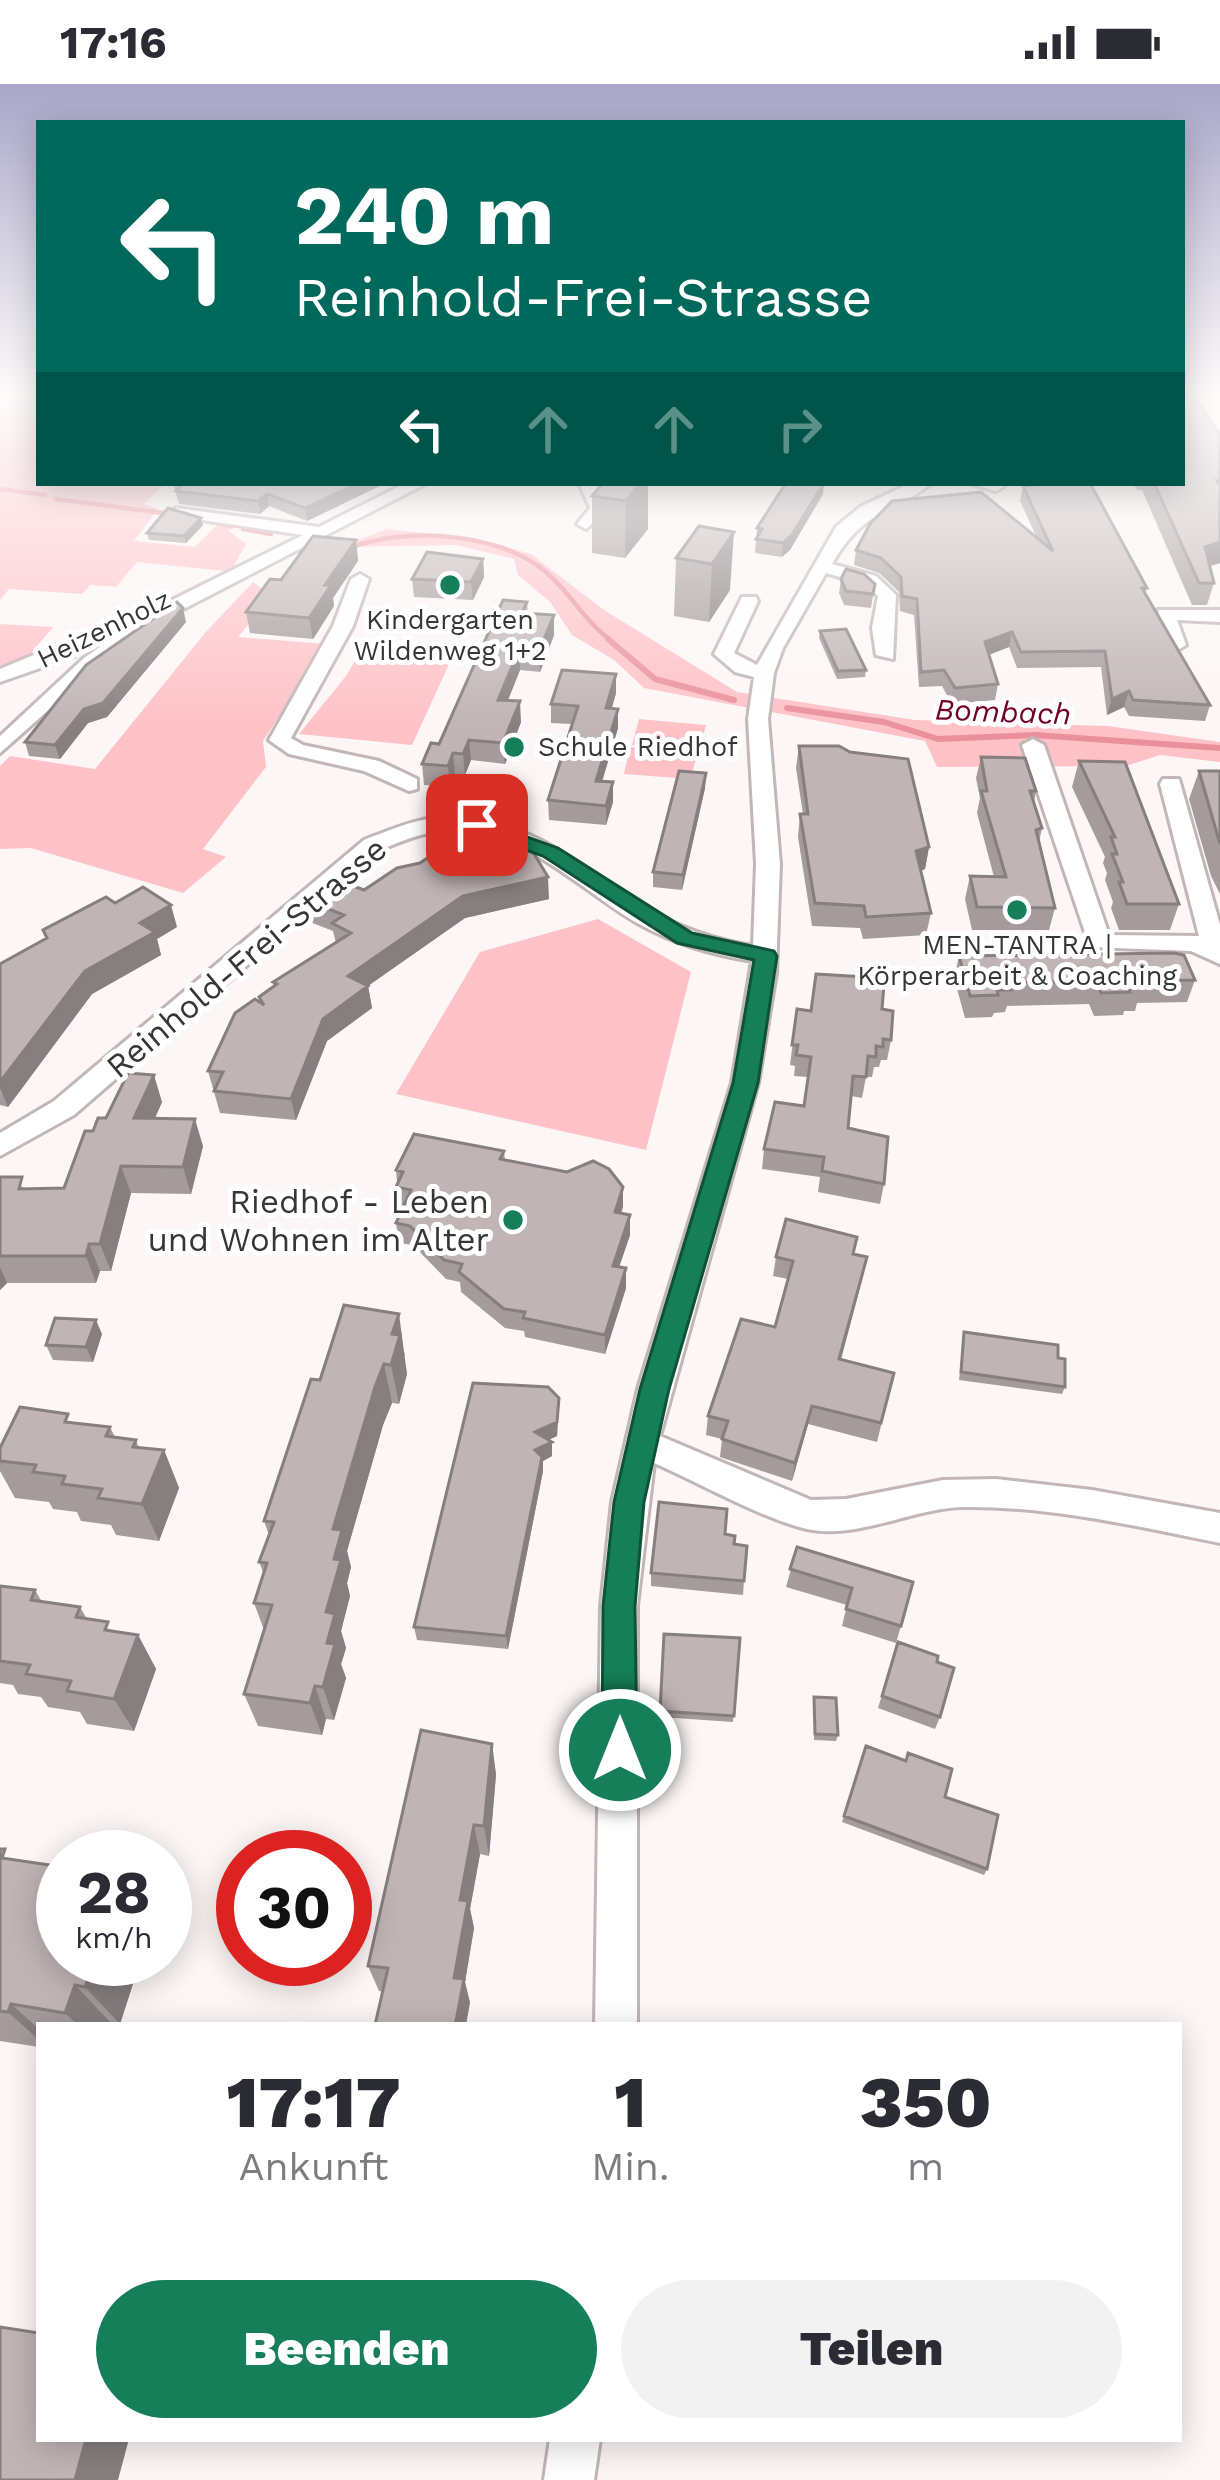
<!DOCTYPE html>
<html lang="de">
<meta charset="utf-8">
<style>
body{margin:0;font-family:"Work Sans",sans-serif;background:#f2f2f3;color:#2b2b33;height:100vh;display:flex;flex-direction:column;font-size:45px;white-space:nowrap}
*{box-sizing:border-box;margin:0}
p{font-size:39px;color:#7c7c81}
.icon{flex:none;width:66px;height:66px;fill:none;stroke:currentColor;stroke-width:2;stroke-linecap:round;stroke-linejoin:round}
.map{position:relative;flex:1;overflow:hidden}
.details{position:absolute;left:36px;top:1938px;width:1146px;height:420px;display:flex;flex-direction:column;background:#fff;border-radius:0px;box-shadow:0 6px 30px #0003}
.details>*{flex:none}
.guide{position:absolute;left:36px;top:36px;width:1149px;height:366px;border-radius:0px;box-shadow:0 6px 30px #0003;background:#00695c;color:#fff;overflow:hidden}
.speed{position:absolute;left:36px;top:1746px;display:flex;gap:24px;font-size:60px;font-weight:700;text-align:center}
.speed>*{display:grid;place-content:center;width:156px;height:156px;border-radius:50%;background:#fff;box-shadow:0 6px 30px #0003;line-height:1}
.speed small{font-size:30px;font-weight:400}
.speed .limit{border:18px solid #d22;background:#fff;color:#111}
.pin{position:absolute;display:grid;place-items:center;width:102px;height:102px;color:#fff;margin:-51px;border-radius:24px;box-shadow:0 6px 18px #0006}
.me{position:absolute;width:132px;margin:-66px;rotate:0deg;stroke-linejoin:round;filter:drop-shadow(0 0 9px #0008)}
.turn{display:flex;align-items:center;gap:42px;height:252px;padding:0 60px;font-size:54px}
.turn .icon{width:156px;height:156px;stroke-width:2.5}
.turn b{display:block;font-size:84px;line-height:102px}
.lanes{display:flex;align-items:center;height:114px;padding:0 60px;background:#0003;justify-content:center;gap:60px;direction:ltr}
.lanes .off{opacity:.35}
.eta{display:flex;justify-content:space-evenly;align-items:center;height:204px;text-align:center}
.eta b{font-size:72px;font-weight:800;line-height:84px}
.primary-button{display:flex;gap:24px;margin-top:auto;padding:24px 60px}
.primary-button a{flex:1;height:138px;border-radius:72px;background:#167e58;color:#fff;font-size:48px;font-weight:800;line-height:138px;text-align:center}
.primary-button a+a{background:#f2f2f3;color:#2b2b33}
.status{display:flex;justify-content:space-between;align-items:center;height:84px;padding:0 60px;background:#fff;direction:ltr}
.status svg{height:33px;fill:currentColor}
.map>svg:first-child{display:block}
.green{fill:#fec1c6}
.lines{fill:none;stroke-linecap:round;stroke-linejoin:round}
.stream-far1{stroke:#ea909b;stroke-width:4.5}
.stream{stroke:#ea909b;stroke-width:6}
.minor-casing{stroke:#c2b6b7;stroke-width:6}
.minor{fill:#fff;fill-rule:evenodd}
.wall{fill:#a59b9c}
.shaded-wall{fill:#867e7f}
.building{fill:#c0b4b5;stroke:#867e7f;stroke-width:3}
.route{fill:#167e58;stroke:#0e5239;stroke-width:3}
.poi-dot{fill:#167e58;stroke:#fff;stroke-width:4.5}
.labels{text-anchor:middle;stroke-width:10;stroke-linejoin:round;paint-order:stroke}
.far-poi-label{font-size:27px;fill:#393435;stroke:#fff}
.far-street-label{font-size:27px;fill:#393435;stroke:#fff}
.far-water-label{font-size:30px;font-style:italic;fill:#710026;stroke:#fff}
.street-label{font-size:33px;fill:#393435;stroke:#fff}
.poi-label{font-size:33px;fill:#393435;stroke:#fff;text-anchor:end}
</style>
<div class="status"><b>17:16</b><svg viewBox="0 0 49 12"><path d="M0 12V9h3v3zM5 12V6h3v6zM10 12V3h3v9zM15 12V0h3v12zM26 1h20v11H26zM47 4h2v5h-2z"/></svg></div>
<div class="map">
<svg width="1220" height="2396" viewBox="0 0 1220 2396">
<rect width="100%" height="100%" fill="#fdf6f6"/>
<path class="green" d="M0 311H39V399H166L144 420 158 425 134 457 195 463 222 436 240 439 229 447 246 460 234 482 224 487 137 478 116 503 90 501 82 510 9 505 0 516Z
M386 445 477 455 531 470 604 526 737 608 915 636 1108 642 1220 658V678L1160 671 1126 682 937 683 925 657 644 604 614 576 572 551 550 518 518 491 514 475 455 461 341 463Z
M253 498 272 512 238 553 326 560 263 657 266 683 203 765 226 773 183 809 31 764 0 765V682L10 672 95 685 205 549Z
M0 540 53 543 31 569 0 587Z
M366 558 456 565 412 661 299 650 346 592Z
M639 635 706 641 699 666 632 661Z
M630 663 698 669 690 695 624 690Z
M598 835 691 888 646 1066 396 1010 480 868Z"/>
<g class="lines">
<path class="stream-far1" d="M0 405 45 411
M56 415 170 430
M194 435 232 442
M243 445 271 450
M350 464C402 443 494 448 541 484 569 505 583 537 613 558"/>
<path class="stream" d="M608 555 655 595 734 616
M787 624 884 638 938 655 1035 651 1220 664"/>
<g class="minor-casing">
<path id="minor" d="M21 311 0 325 3 311Z
M406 399H427L166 534 98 582 0 669V652L84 574 152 526 303 451 182 433 173 428 176 424 319 443Z
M579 399H595L608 425 586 445 577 440 590 424Z
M911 399H932C889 433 864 424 832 480L876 492 896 511 893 575 876 571 872 544 878 512 864 500 826 489 783 564 774 589 768 635 780 780 776 889 758 999 660 1352 811 1416 846 1415 943 1396 996 1395 1092 1406 1220 1429V1459C1136 1442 1050 1422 963 1423 913 1424 857 1456 807 1445 763 1435 698 1398 654 1379L637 1522V1941H595L601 1522 612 1418 638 1305 732 999 752 877C711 870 675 860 639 840 583 808 528 749 460 746 431 745 406 755 380 766L74 1031 0 1072V1049L54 1017 364 756C395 744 427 730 462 733 533 737 591 790 649 826 682 845 715 856 753 862L756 780 748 635 754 593 735 588 714 570 742 513H756L758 517 734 569 757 581 836 443 860 423Z
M969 399H1002L1004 402 996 407Z
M360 490 369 495 353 542 291 654 303 661 379 677 417 695V705L409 707 364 687 289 670 269 656 333 542 351 495Z
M1158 526H1220V538L1177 536 1186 561 1176 567 1166 561Z
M110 539 117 541V549L72 573 0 598V585Z
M1033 655 1044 661 1109 851 1199 852 1160 700 1163 695H1179L1220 841V880L1191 867 1090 863 1022 661Z
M550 2355H600L594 2396H544Z"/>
</g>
<use href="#minor" class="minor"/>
</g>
<path class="wall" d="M1219 351 1220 479 1210 482 1214 499 1207 521H1192L1142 406H1137L1133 399H1182Z
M173 399H386L307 437 269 422 260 430 179 420Z
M603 399H648V445L625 474 592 469V412Z
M1023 402 1147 504 1145 509 1210 621 1205 637 1129 632 1124 623 1107 631 1101 583 1017 584 1009 563 989 571 998 600 995 616 952 620 942 602 919 603 914 531 900 527 899 508 879 489 854 481 856 466 1037 454 1020 417Z
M823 410 790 466 782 473 755 469 757 444Z
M203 441 186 459 149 456 147 449Z
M699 442 730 506 709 538 674 532 676 474Z
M356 456 358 477 333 514 334 522 313 555 250 549 246 528 281 496Z
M483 475 484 493 473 516 414 513 412 495Z
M841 495 875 500 871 524 844 521 839 509Z
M527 518 528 530 554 531V551L540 588 520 586 508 616 521 638 505 680 471 676 465 691 455 690 450 703 424 701 422 680 439 660Z
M186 538 107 633 88 639 60 675 29 672 25 658Z
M820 547 866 586 865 593 837 595 819 554Z
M616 590V609L612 624 618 644 602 698 613 718 606 741 549 736 548 716 572 640 551 639V620Z
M799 662 929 763 925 785 921 787 931 829 926 851 863 855 860 844 812 842 798 753 800 730H803L796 684Z
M981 673 1036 707 1034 718 1042 744 1039 758 1055 824 1049 846H972L965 815 970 792 994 793 977 729 980 714 976 694Z
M1079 677 1179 820 1170 846H1119L1111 824 1113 818 1105 796 1107 789 1103 779 1105 773 1072 703Z
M1199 687H1220V810L1211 792 1189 715Z
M706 689 705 704 682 806 653 803V788Z
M364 806 549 815 465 834 368 902 372 924 327 957 296 1036 220 1029 208 987 260 919 259 913 274 902 273 898 336 859 333 847 310 838 306 816Z
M115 819 177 843 157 855 161 871 92 910 8 1023 0 1021 1 879Z
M959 872 1195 896 1187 918 1137 919 1135 927H1124L1123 931 1094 932 1089 920 1007 922 1005 928 994 929 992 933 965 934 954 894Z
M864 898 882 925 891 956 887 976H881L879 983H874L872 993H866L862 1014 851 1012 848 1044 884 1100 880 1120 818 1108 820 1093 762 1085 764 1065 804 1022 808 993 794 992 795 982 790 981 797 925 811 927Z
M162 1018 155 1034 203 1062 191 1110 131 1109 111 1187H100L96 1199H7L0 1206V1093L27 1105 64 1104 93 1047 106 1034Z
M504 1067 505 1076 623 1103V1123L620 1129 630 1131V1151L619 1183 626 1184V1204L605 1270 525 1253 524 1247 505 1244 461 1208 460 1198 446 1195 413 1161 399 1159 396 1139 403 1123H399L396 1086Z
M854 1170 863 1192 841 1276 894 1289 877 1358 808 1340 792 1397 720 1373 722 1355 706 1351 708 1332 775 1243 788 1195 773 1192 776 1173Z
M964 1248 1058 1274 1065 1303 1062 1310 959 1296Z
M102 1250 93 1278 53 1276 46 1261Z
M405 1269 404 1274 407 1290 399 1320 392 1319 383 1341 347 1467 351 1483 347 1499 350 1512 341 1547 346 1564 341 1580 346 1594 334 1636 326 1635 322 1651 258 1642 244 1610 264 1546 254 1519 264 1490 259 1478 269 1451 264 1437 320 1296Z
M559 1314 557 1352 548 1356 552 1358V1372L543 1377V1387L508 1565 417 1556 414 1543Z
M73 1339 110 1343 115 1353 136 1356 139 1364 164 1366 179 1404 159 1457 116 1451 111 1441 81 1437 77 1428 53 1425 49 1418 15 1414 0 1387V1364Z
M725 1450 734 1460 744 1497 743 1511 651 1502V1489Z
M797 1463 901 1542 896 1559 842 1542 847 1521 786 1503Z
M0 1502 35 1506 42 1518 80 1523 87 1535 113 1547 138 1551 156 1585 134 1647 87 1640 80 1628 48 1623 41 1613 18 1610 13 1601 0 1599Z
M664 1550 740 1554 733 1638 660 1633Z
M898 1558 937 1578 940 1633 935 1645 878 1624Z
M814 1613 838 1651 836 1657 814 1656Z
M492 1660 496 1691 489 1772 480 1770 470 1825 474 1844 465 1898 470 1919 379 1907 368 1882Z
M866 1662 905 1677 945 1713 987 1785 984 1791 842 1738Z
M0 1765 63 1875H141L120 1940 111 1939 110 1941H39V1963L0 1957Z"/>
<path class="shaded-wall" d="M359 399H386L307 437 305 424Z
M640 399H648V445L625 474 626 417Z
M824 399 823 410 790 466 782 473 783 459Z
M267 410 269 422 260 430 258 417Z
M201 434 203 441 186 459 184 452Z
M734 448 730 506 709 538 712 480Z
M356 456 358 477 333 514 334 522 313 555 309 534 325 501Z
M1220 458V479L1198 485 1205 463Z
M483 475 484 493 473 516 471 498Z
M183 524 186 538 107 633 88 639 60 675 55 661 84 625Z
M554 531V551L540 588 539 567Z
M1012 548 1009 563 982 573 985 558Z
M519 566 520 586 500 636 498 616Z
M616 590V609L606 643V624Z
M1129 607 1124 623 1107 631 1112 615Z
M520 617 521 638 505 680 503 659Z
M618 625V644L596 717V697Z
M469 656 471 676 465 691 463 670Z
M453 669 455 690 450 703 448 682Z
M706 689 705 704 682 806 683 791Z
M613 698V718L606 741V722Z
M929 763 925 785 912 789 916 767Z
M548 793 549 815 465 834 352 913 348 892 463 812Z
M171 821 177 843 157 855 161 871 92 910 8 1023 0 1004V998L85 887 140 839Z
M368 902 372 924 327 957 296 1036 291 1015 323 935Z
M154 991 162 1018 143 1061 134 1034Z
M195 1035 203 1062 191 1110 183 1083Z
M121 1082 131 1109 111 1187 100 1160Z
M623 1103V1123L615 1148V1128Z
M630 1131V1151L613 1201V1182Z
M89 1160 100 1187 96 1199 86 1172Z
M0 1183 7 1199 0 1206Z
M626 1184V1204L605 1270V1251Z
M399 1230 407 1290 399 1320 391 1281 392 1250Z
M96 1236 102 1250 93 1278 86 1263Z
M384 1280 392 1319 383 1341 347 1467 351 1483 347 1499 350 1512 341 1547 346 1564 341 1580 346 1594 334 1636 323 1603 327 1559 326 1528 334 1475 333 1445 375 1303Z
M559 1314 557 1352 536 1362 535 1348Z
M812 1322 808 1340 792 1397 795 1379Z
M552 1358V1372L543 1377V1387L508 1565 506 1552 535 1366Z
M164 1366 179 1404 159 1457 142 1420Z
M138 1551 156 1585 134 1647 114 1615Z
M315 1602 326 1635 322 1651 310 1619Z
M492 1660 496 1691 489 1772 484 1742Z
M474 1741 480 1770 470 1825 474 1844 465 1898 470 1919 466 1941H457L454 1894 460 1816Z
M95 1875H141L120 1940 85 1903Z
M75 1901 111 1939 110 1941H78L65 1929Z
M11 1920 39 1945V1956L8 1928Z
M86 2355H129L118 2396H75Z"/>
<path class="building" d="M1182 311H1194L1220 351V396H1217L1220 401V458L1205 463 1214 499H1199L1154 399H1182Z
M184 399H359L305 424 267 410 258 417 176 407Z
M603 399H640L626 417 592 412Z
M786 399H824L791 452 783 459 756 455 762 445 757 444Z
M1057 399H1090L1147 504H1142L1210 621 1133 616 1129 607 1112 615 1105 567 1021 568 1012 548 985 558 998 600 955 604 944 586 921 588 917 515 902 512 901 493 881 474 856 466 870 440 892 417 981 408 1053 467 1023 402Z
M168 424 201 434 184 452 147 449Z
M699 442 734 448 712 480 676 474Z
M313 452 356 456 325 501H331L309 534 246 528 270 495 281 496Z
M427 468 483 475 471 498 412 495Z
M846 485 864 490 875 500 873 510 846 507 841 495Z
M503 516 527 518 522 529 554 531 539 567 519 566 498 616 520 617 503 659 469 656 463 670 453 669 448 682 422 680 431 659 439 660Z
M177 518 183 524 103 619 84 625 55 661 25 658 86 581Z
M846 545 866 586 838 587 820 547Z
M562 586 616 590 606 624 618 625 596 697 613 698 606 722 548 716 578 622 551 620Z
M799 662H839L850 668 908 675 929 763 916 767 931 829 866 833 864 822 815 819 800 730H808Z
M981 673 1025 674 1036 707H1030L1042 744 1036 746 1055 824 977 823 970 792 1006 793 981 707H987Z
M1079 677 1125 678 1179 820H1127L1119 798H1123L1112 770H1117L1111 753H1115Z
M679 687 706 689 683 791 653 788Z
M1199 687H1220V760Z
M506 754 530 763 548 793 463 812 348 892 368 902 323 935 291 1015 214 1007 223 988 208 987 235 929 255 915 264 921 259 913 277 900 273 898 351 849 332 839 344 831 306 816 332 794 364 806 397 784 420 779 438 767Z
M143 803 171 821 140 839 155 848 85 887 0 998V880L47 854 43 846 106 813 115 819Z
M1174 869 1184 871 1195 896 1139 897 1142 904H1129L1130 908 1101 909 1096 897 1008 899 1011 906H997L998 911 970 912 959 872Z
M816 890 865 893 864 898 884 901 882 925 893 927 891 956 883 955V963L876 962V973L868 972 866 993 853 992 848 1044 888 1053 884 1100 822 1087 824 1073 764 1065 775 1018 804 1022 811 973 796 971 798 961H792L797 925 811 927Z
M128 989 154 991 134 1034 195 1035 183 1083 121 1082 100 1160H89L86 1172H0V1093H22L19 1105 64 1104 85 1047H93L98 1034H106Z
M414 1050 504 1067 500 1075 567 1088 593 1077 609 1085 623 1103 615 1128 630 1131 613 1182 626 1184 605 1251 523 1234 525 1228 504 1225 459 1188 462 1180 444 1176 410 1142 396 1139 411 1106 396 1103 403 1088 396 1086Z
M786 1135 857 1153 853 1170 867 1173 839 1275 894 1289 881 1339 812 1322 795 1379 722 1355 728 1337 708 1332 741 1235 775 1243 793 1177 776 1173Z
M344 1221 399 1230 392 1250 400 1251 391 1281 384 1280 375 1303 333 1445 342 1446 334 1475 341 1476 326 1528 335 1530 327 1559 335 1560 323 1603 315 1602 310 1619 244 1610 272 1521 254 1519 267 1479 259 1478 274 1438 264 1437 311 1295 320 1296Z
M55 1234 96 1236 86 1263 46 1261Z
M964 1248 1058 1261V1274L1065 1275V1303L961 1288Z
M473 1299 548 1303 559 1314 557 1338 535 1348 552 1358 535 1366 542 1373 506 1552 414 1543Z
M20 1323 68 1330 65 1338 110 1343 106 1352 136 1356 133 1363 164 1366 142 1420 98 1414 102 1405 62 1400 65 1392 33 1388 36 1381 0 1377V1364Z
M659 1418 727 1425 725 1450 735 1452 734 1460 747 1462 744 1497 651 1489Z
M797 1463 913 1498 901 1542 846 1525 852 1504 790 1485Z
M0 1502 35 1506 31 1516 80 1523 76 1533 108 1538 105 1546 138 1551 114 1615 67 1607 71 1597 26 1590 30 1581 0 1577Z
M664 1550 740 1554 734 1632 660 1627Z
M898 1558 938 1572 937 1578 954 1584 940 1633 882 1612Z
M814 1613 836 1614 838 1651 815 1650Z
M421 1646 492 1660 484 1742 474 1741 460 1816 468 1817 454 1894 464 1895 456 1937 464 1938V1941H375L388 1884 368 1882Z
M866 1662 906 1677 908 1669 952 1685 945 1713 998 1731 987 1785 844 1732Z
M0 1765H5L2 1774 63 1783 60 1792H63V1875H95L85 1903 75 1901 65 1929 11 1920 8 1928 0 1927Z
M0 2243 39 2249V2355H86L75 2396H0Z"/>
<linearGradient id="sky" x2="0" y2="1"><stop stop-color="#a9a6c9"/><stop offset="0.48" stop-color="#fefbfb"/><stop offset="1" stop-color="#fefbfb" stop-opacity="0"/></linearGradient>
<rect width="1220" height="647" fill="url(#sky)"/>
<path class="route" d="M477 735 558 764 692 849 774 867 777 872 758 999 669 1305 644 1418 635 1522 637 1666 632 1677 620 1682 607 1677 602 1666 603 1522 614 1418 640 1305 733 999 754 876 677 859 543 772 470 746 467 741Z"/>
<g class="poi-dot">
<circle cx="450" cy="501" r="12"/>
<circle cx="514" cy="663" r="12"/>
<circle cx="1017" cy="826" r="12"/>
<circle cx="513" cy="1136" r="12"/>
</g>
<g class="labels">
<g class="far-poi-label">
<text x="450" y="545">Kindergarten<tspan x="450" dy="31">Wildenweg 1+2</tspan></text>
<text x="538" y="672" text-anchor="start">Schule Riedhof</text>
<text x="1017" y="870">MEN-TANTRA |<tspan x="1017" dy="31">Körperarbeit &amp; Coaching</tspan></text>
</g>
<g class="far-street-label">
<text transform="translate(104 545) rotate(-26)" y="9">Heizenholz</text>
</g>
<g class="far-water-label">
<text transform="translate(1003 628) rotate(2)" y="10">Bombach</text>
</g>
<g class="street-label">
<text transform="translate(246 873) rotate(-40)" y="12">Reinhold-Frei-Strasse</text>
</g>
<g class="poi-label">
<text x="489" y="1129">Riedhof - Leben<tspan x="489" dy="38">und Wohnen im Alter</tspan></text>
</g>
</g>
</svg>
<div class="speed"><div>28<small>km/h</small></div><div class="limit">30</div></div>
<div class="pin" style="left:477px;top:741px;background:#d93025"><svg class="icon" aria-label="arrive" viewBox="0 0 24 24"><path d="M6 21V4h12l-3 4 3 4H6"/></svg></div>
<svg class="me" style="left:620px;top:1666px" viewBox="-20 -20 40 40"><circle r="17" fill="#167e58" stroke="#fff" stroke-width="3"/><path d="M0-11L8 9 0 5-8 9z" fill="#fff"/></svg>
<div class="guide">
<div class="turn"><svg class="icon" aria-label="left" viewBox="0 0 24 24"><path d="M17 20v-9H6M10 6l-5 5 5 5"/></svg><div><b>240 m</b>Reinhold-Frei-Strasse</div></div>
<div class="lanes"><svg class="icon" aria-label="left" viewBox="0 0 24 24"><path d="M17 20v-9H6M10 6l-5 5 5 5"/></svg><svg class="icon off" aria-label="ahead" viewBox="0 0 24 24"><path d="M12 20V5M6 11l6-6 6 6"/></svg><svg class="icon off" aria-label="ahead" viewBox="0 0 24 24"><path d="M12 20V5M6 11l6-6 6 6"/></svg><svg class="icon off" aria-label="right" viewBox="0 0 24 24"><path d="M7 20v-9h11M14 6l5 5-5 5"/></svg></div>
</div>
<section class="details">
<div class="eta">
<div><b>17:17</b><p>Ankunft</p></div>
<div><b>1</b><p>Min.</p></div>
<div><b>350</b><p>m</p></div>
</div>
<div class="primary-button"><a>Beenden</a><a>Teilen</a></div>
</section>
</div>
